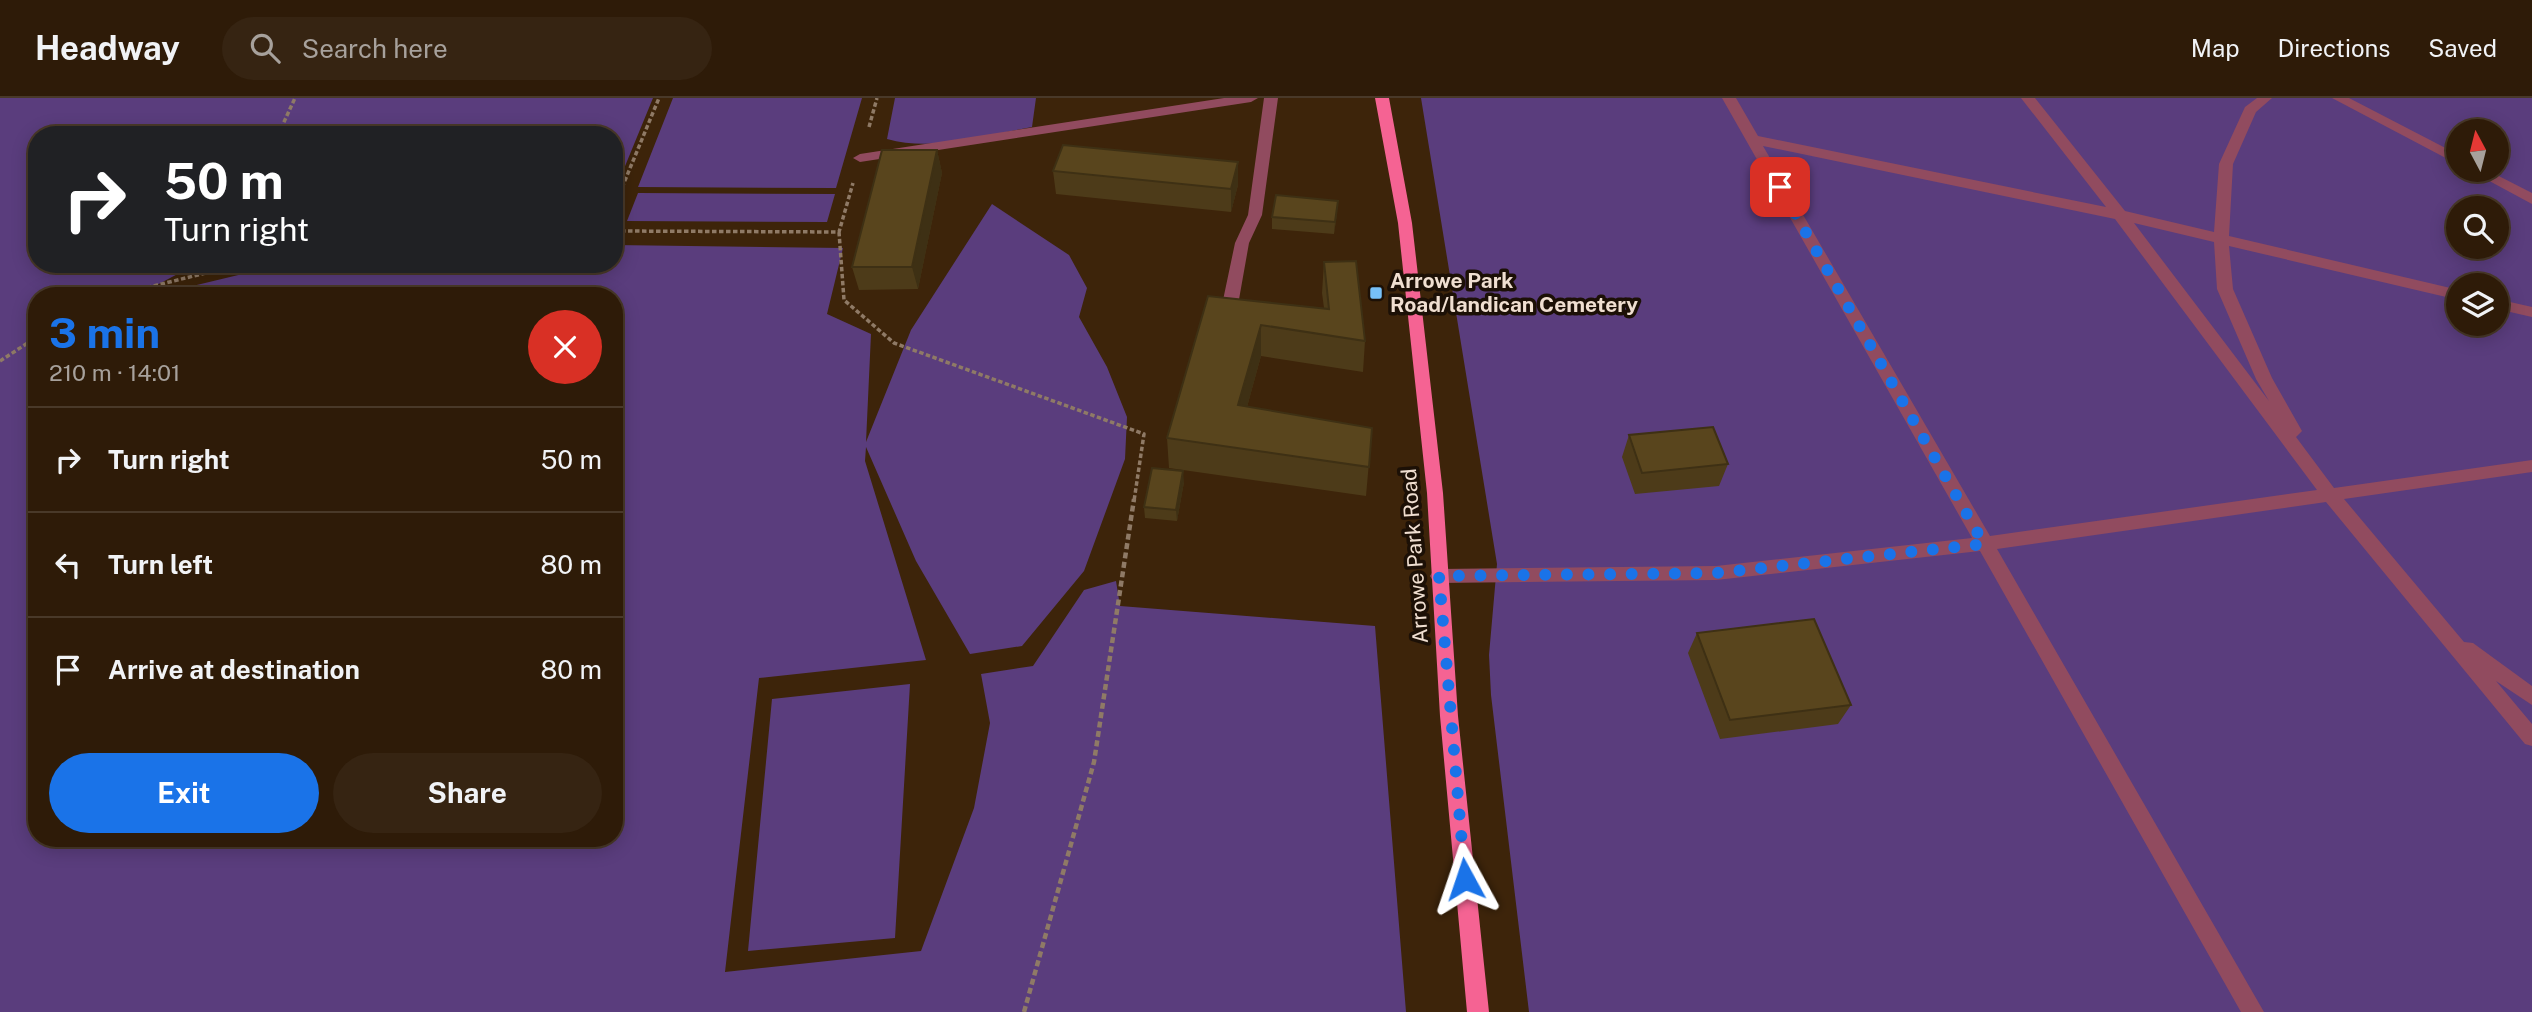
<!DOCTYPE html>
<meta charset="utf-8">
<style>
body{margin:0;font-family:"Public Sans",sans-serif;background:#362412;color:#f1f3f6;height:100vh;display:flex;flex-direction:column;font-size:26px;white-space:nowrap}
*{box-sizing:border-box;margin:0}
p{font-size:23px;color:#a7a19c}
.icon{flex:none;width:38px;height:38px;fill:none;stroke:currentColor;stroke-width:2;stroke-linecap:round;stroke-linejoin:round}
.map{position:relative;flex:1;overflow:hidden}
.side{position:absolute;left:28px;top:189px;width:595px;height:560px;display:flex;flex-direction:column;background:#2e1b08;border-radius:28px;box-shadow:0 4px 18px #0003,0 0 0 2px #493929}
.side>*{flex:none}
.hud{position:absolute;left:28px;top:28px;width:595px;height:147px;border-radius:28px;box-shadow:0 4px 18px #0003,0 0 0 2px #493929;background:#202124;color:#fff;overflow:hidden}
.needle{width:46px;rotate:353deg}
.buttons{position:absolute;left:2446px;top:21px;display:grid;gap:14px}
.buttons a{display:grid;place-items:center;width:63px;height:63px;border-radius:50%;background:#2e1b08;box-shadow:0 4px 18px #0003,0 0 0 2px #493929;font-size:35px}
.pin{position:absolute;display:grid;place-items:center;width:60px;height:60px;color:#fff;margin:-30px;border-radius:14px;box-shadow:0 4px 10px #0006}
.me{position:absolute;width:77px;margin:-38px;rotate:355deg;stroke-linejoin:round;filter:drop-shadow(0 0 5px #0008)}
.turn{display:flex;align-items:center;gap:24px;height:147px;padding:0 21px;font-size:32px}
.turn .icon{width:91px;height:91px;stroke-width:2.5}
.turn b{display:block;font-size:49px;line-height:60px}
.round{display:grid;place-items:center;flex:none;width:74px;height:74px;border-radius:37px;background:#362412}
.headline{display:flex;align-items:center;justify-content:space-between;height:119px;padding:0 21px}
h1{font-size:42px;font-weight:700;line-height:52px;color:#1a73e8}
.action{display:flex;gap:14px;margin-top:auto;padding:14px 21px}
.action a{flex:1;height:80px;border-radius:42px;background:#1a73e8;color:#fff;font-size:28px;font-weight:700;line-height:80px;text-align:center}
.action a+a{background:#362412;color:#f1f3f6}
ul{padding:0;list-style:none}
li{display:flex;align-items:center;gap:21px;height:105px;padding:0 21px;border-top:2px solid #493929}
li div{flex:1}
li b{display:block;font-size:26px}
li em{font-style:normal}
header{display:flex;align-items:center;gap:42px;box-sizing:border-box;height:98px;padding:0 35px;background:#2e1b08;border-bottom:2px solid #493929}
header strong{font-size:33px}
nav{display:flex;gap:38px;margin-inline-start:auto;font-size:24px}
.search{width:490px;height:63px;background:#362412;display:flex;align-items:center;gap:18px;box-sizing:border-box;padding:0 24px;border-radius:38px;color:#a7a19c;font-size:26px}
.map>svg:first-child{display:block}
.green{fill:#5a3d7d;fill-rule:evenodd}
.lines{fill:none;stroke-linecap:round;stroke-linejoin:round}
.path-far1{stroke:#8f7a66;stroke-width:3.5;stroke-dasharray:4.5 2.5;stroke-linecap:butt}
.path{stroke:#8f7a66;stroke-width:4.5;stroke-dasharray:6 3.5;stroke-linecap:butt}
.minor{fill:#914b5f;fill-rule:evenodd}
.major{fill:#f56393;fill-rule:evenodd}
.wall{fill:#4d3b19}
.shaded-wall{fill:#3e3014}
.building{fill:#59451d;stroke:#3e3014;stroke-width:2}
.route{stroke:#1a73e8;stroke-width:12;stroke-dasharray:0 21.6}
.poi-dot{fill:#77c0f7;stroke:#1c1006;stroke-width:2.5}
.labels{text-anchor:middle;stroke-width:7;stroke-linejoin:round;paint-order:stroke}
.poi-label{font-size:21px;font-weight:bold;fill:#f0dfd1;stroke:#1c1006;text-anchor:start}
.street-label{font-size:21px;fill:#f0dfd1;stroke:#1c1006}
</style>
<header>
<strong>Headway</strong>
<div class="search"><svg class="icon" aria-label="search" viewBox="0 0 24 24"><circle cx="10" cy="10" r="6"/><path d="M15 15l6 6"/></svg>Search here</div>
<nav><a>Map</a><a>Directions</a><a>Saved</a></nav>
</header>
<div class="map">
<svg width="2532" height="914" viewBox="0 0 2532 914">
<rect width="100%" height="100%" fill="#3d240a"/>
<path class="green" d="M0 0H653L614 95V37H37V166H205L189 170 136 198H37V740H614V198H151L284 166H614V147L843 150 827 216 871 236 866 344 911 232 992 106 1069 157 1087 190 1079 219 1107 269 1127 319 1125 361 1084 473 1022 548 970 556 916 463 866 349 865 363 926 562 759 580 725 874 921 853 974 710 990 625 981 576 1033 568 1084 492 1116 483 1120 508 1375 528 1406 914H0Z
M673 0H862L836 90 638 89Z
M895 0H1036L1032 29C987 37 933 54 887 41Z
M1421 0H2532V914H1529L1491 597 1489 557 1497 466ZM2459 33H2497V72H2459ZM2459 110H2497V149H2459ZM2459 187H2497V226H2459Z
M638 95 835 96 827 124 627 123Z
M910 586 895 840 748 853 772 601Z"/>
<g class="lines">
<path class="path-far1" d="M869 29 877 0
M278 37 295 0
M614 109 659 0
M614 133 839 134 853 85
M839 134 844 202 894 245 1144 336 1134 403
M113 198 242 166
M0 263 37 239"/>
<path class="path" d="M1024 914 1094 664 1134 401"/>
<path class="minor" d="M1224 0H1258L1251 4 860 64 853 60 860 56Z
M1264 0H1278L1262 117 1249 145 1238 207 1230 212 1222 207 1235 145 1248 117Z
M1722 0H1736L1758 38 2106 109 2021 0H2035L2125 113 2214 134 2219 66 2245 9 2257 0H2272L2256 14 2233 66 2229 138 2459 192V202L2229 148 2233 191 2272 280 2302 333 2296 339 2334 390 2532 362V374L2344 401 2464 544 2473 545 2532 588V607L2496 583 2532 626V648L2525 646 2326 404 1997 451 2264 914H2241L1980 453 1716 482 1439 485 1433 483 1430 478 1433 473 1439 471 1716 468 1972 440ZM1763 48 2115 121 2317 392 1990 438ZM2134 125 2214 144 2217 191 2256 281 2269 303Z
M2332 0H2349L2459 57V67Z
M2469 72H2487L2532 95V106Z
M2497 201 2532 209V219L2497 211Z"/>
<path class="major" d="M1375 0H1389L1412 125 1443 395 1458 618 1489 914H1467L1440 618 1427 395 1398 125Z"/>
</g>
<path class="wall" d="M937 52 942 75 918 191 859 192 852 169Z
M1053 73 1238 87 1231 114 1056 96Z
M1337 115 1334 136 1272 131V119Z
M1324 164 1365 243 1363 274 1261 258 1247 309 1372 330 1366 398 1169 370 1167 340 1208 198 1324 210 1322 195Z
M1629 337 1728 366 1719 388 1635 396 1622 359Z
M1184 384 1177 423 1145 420 1144 409Z
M1697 535 1851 607 1838 626 1720 641 1688 555Z"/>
<path class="shaded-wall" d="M937 52 942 75 918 191 912 169Z
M1238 64V87L1231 114V91Z
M1338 103 1337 115 1334 136 1335 124Z
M1261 227V258L1239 338 1238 307Z
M1183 373 1184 384 1177 423 1176 412Z"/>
<path class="building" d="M1063 47 1238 64 1231 91 1053 73Z
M882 52H937L912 169H852Z
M1276 97 1338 103 1335 124 1272 119Z
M1356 163 1365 243 1261 227 1238 307 1372 330 1369 369 1167 340 1208 198 1329 211 1324 164Z
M1713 329 1728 366 1642 375 1629 337Z
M1152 370 1183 373 1176 412 1144 409Z
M1814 521 1851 607 1730 622 1697 535Z"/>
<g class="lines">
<path class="route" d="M1465 781 1439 478 1716 475 1984 446 1780 89"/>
</g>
<rect class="poi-dot" x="1369" y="188" width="14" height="14" rx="3.5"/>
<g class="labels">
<g class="poi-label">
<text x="1390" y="190">Arrowe Park<tspan x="1390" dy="24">Road/landican Cemetery</tspan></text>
</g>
<g class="street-label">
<text transform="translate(1415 458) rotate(-94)" y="7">Arrowe Park Road</text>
</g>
</g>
</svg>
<div class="buttons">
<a><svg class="needle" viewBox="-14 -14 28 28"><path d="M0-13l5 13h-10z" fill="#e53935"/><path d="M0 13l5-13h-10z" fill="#a7a19c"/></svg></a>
<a><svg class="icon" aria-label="search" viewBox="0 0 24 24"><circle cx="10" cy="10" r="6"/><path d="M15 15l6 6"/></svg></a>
<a><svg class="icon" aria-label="layers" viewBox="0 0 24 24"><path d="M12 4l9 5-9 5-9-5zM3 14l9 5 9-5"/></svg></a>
</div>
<div class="pin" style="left:1780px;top:89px;background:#d93025"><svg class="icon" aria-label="arrive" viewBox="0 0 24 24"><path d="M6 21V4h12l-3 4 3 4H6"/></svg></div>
<svg class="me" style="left:1465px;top:781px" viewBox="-20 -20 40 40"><path d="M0-17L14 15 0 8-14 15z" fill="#1a73e8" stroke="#fff" stroke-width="4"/></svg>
<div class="hud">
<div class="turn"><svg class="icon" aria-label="right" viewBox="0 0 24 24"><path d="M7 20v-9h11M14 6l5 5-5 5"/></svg><div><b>50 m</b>Turn right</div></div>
</div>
<section class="side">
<div class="headline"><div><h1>3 min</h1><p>210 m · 14:01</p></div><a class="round" style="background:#d93025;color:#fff"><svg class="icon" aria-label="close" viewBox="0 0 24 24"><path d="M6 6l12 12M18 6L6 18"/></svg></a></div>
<ul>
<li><svg class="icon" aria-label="right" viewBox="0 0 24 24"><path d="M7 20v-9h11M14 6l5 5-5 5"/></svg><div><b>Turn right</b></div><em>50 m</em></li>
<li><svg class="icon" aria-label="left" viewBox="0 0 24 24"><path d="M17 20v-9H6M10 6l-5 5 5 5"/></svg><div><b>Turn left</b></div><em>80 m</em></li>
<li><svg class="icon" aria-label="arrive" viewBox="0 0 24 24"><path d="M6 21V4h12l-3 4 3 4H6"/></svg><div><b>Arrive at destination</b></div><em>80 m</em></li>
</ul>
<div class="action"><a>Exit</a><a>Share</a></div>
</section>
</div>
